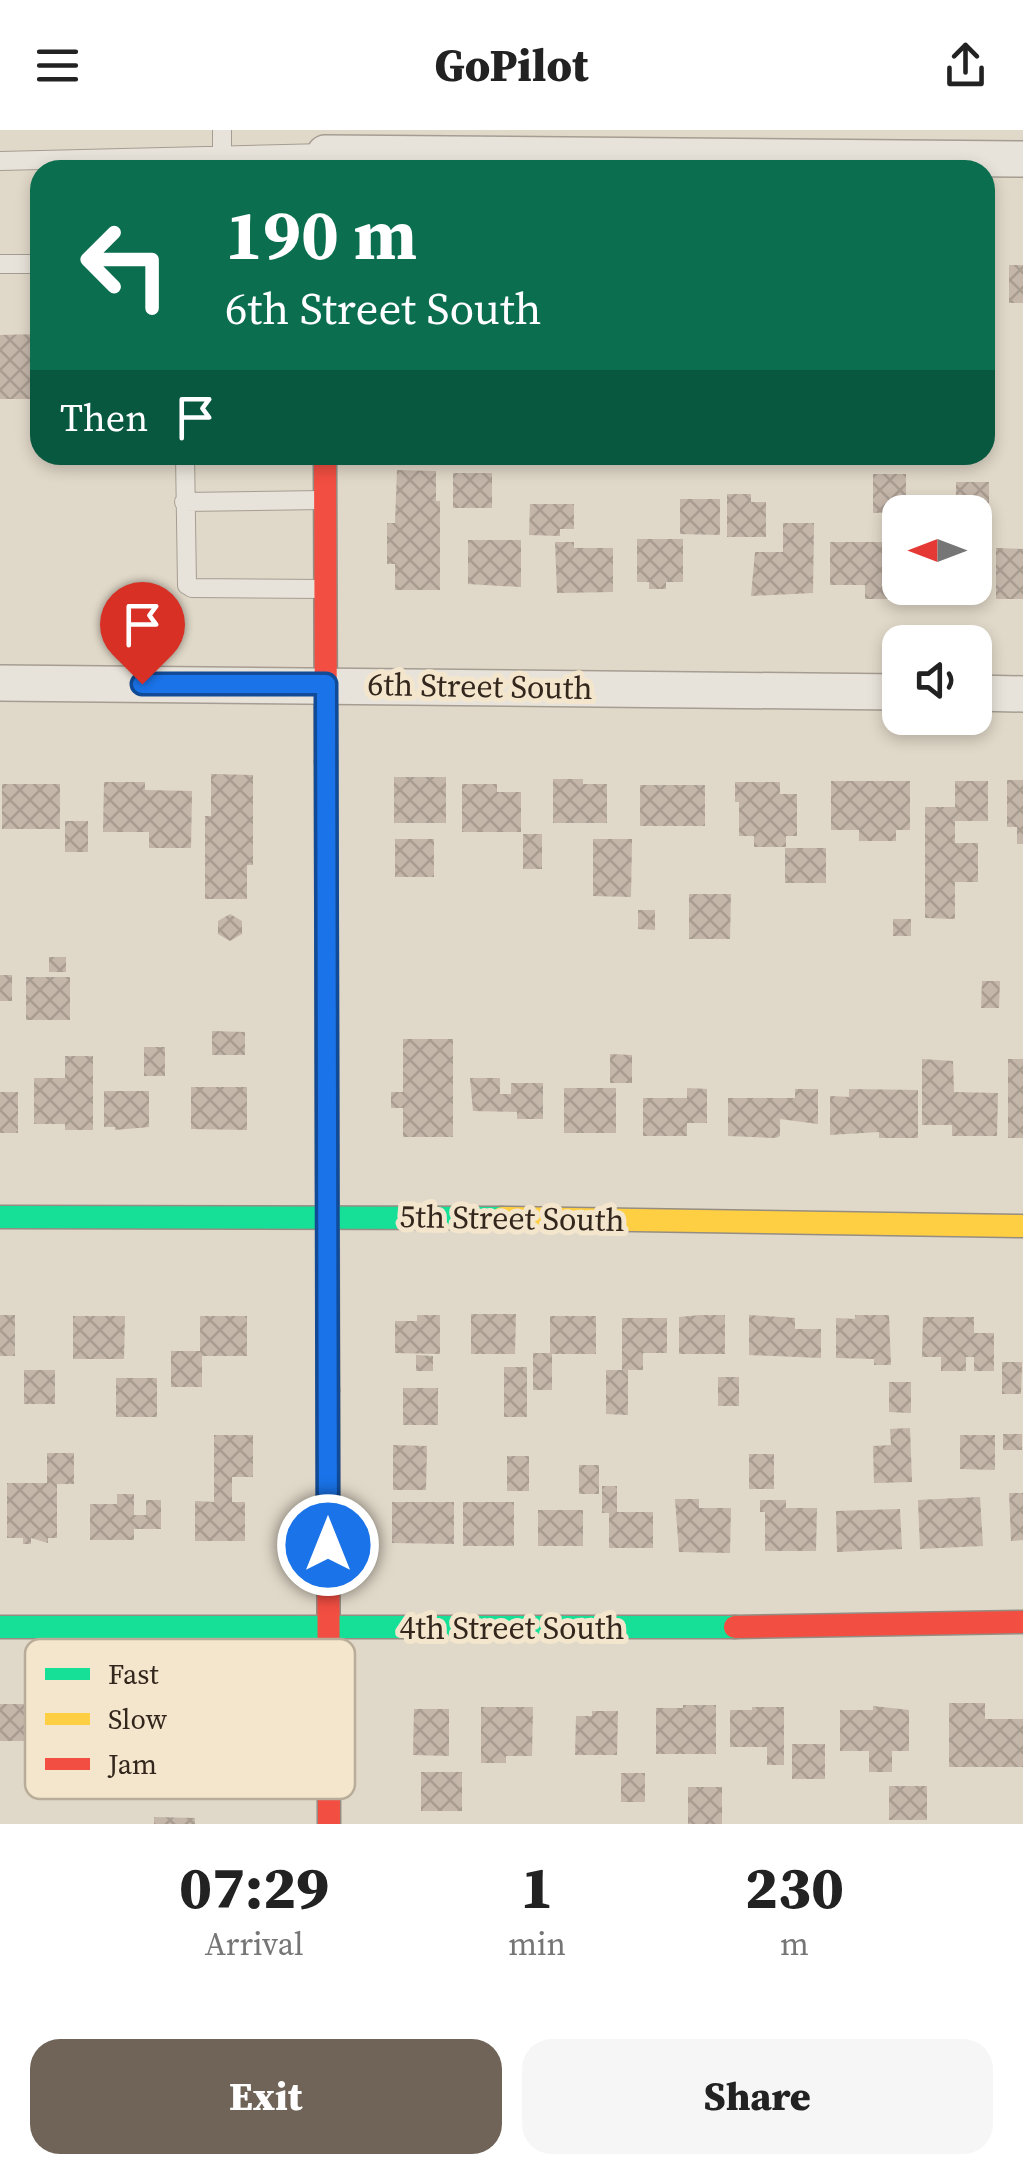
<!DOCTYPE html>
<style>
body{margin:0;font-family:"Source Serif 4",serif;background:#f6f6f6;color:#222;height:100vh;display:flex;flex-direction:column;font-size:38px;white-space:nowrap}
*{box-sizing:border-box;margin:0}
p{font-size:32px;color:#767676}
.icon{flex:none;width:55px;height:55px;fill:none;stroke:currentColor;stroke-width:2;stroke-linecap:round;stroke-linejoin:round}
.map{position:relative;height:1694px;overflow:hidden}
.sheet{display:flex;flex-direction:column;background:#fff;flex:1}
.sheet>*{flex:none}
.guide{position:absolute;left:30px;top:30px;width:965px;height:305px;border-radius:30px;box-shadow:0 5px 15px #0003;background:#0b6e4f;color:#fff;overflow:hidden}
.needle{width:65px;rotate:270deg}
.buttons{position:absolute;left:882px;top:365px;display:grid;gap:20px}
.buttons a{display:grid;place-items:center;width:110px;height:110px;border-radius:20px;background:#fff;box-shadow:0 5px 15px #0003;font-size:50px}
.pin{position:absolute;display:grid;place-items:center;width:85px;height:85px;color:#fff;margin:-102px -42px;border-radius:50% 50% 50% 0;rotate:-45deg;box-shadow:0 0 10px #0007}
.pin .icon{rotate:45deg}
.me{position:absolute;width:110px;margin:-55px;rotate:0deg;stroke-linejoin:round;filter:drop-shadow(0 0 8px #0008)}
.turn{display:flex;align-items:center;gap:35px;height:210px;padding:0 30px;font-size:45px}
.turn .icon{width:130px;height:130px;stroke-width:2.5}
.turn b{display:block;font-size:70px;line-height:85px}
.then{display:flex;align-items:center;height:95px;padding:0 30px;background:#0003;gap:20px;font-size:38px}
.eta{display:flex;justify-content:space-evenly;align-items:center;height:170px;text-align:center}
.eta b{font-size:60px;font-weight:800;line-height:70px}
.cta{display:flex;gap:20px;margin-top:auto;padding:20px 30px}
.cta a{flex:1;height:115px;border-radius:30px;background:#706458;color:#fff;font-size:40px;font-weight:800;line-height:115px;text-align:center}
.cta a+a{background:#f6f6f6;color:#222}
header{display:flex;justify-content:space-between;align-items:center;height:130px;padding:0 30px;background:#fff;font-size:45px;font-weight:800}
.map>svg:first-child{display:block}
.building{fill:url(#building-cross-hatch)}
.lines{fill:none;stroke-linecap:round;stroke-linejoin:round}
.lane-casing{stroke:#a59d92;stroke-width:20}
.street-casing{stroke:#a59d92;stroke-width:38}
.fast-casing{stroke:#958d82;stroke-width:25}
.slow-casing{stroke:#958d82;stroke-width:25}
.jam-casing{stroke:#958d82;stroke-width:25}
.lane{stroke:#e8e3da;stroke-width:18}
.street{stroke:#e8e3da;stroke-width:35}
.fast{stroke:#16e098;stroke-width:22}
.slow{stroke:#ffcf43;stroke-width:22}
.jam{stroke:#f24e42;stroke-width:22}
.route-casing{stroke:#114b97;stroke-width:25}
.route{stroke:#1a73e8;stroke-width:18}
.labels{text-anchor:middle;stroke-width:10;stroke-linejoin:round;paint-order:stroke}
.street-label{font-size:32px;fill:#33261c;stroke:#f3e6cd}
.key{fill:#f3e6cd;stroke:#b9ac98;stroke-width:2.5}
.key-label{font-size:28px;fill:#33261c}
</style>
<header><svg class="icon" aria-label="menu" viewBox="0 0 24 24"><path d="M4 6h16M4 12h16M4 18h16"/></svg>GoPilot<svg class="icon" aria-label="share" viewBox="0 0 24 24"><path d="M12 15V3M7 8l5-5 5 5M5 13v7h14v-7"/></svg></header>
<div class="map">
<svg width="1023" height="1694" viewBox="0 0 1023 1694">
<defs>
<pattern id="building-cross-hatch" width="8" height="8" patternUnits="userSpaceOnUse" patternTransform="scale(2.5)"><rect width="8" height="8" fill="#c4b6a9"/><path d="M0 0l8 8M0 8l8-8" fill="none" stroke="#a99c91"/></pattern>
</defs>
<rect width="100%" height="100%" fill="#e0d8c8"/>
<path class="building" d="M1009 135H1023V173H1009Z
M985 188H994L993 238H985Z
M40 204V269H0V205Z
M390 325H436V333H389Z
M397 340 436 341V371H440V460H395V434H387V393H395Z
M453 343H492V378H453Z
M873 344H906V382L873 383Z
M956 352H989V386L956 382Z
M727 364H751V372H766V407H727Z
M680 369H720V405L680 404Z
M530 374H574V399H560V406L529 405Z
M783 393H814L813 463 751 466 755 422H783Z
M637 409H683V452H666V459H649V452H637Z
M468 410H521V457L468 454Z
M555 412H574V418H613V462L557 463Z
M830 412H891V469H865V455H830Z
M996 418 1023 419V469H996Z
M929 458H972V467H929Z
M211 644 253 645V735H247V769H205V686H211Z
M394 647H446V693H394Z
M553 649H583V654H607V693H553Z
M1007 650H1023V714H1017V697H1007Z
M831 651H910V700H896V711H859V700H831Z
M955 651H988V691H955V713H978V752H955V789L925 788V677H955Z
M104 652H145V660L192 661 191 718H149V702H103Z
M735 652H780V664H797V706H786V717H754V706H739V672H735Z
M2 654H60V699H2Z
M462 654H497V662H521V702H462Z
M640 655H705V696H640Z
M65 691H88V722H65Z
M523 704H542V739H523Z
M395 709H434V747H395Z
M593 709H632L631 767 593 766Z
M785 718H826V753H785Z
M689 764H731L730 809H689Z
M638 780H655V800L638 799Z
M230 784 242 791V804L230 811 218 804V791Z
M893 789H911V806H893Z
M49 827H66V842H49Z
M0 845H12V871H0Z
M26 847H70V890H26Z
M982 851H1000L999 878H981Z
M212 901 245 902V925H212Z
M403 909H453V1007H403V978H391V962H403Z
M144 917H165V946H144Z
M610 924 632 925V953H610Z
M65 926H93V1000H65V994H34V948H65Z
M922 929 953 931 954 962 998 963 997 1006H952V995H922Z
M1008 929H1023V1008H1008Z
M470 948H500V964H511V953H543V989H517V982L473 981Z
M191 957H247V1000L191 999Z
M564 958H616V1003H564Z
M687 958 707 959V993H687V1006H643V968H687Z
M795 959H818V994L780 989V1006L776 1008 728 1006V968H795Z
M849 959 918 960V1008H879V1002L830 1005V966L849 967Z
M104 961H149V997L115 1000V997H104Z
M0 962H18V1003H0Z
M471 1184H516L515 1224H471Z
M0 1185H15V1226H0Z
M417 1185H440V1224L395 1223V1191H417Z
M700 1185H725V1224H679V1187Z
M749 1185 795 1188V1199H821V1228L749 1225Z
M855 1185H889L891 1235H874V1229L836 1228V1188L855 1189Z
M73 1186H125L124 1229H73Z
M200 1186H247V1226H202V1257H171V1221H200Z
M550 1186H596V1224H552V1260H533V1223H550Z
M923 1187H974V1203H994V1241H974V1227H966V1241H941V1227H922Z
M622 1188H667V1223H643V1240H628V1285L606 1284V1240H622Z
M416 1225 433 1226V1241H416Z
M1002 1232H1022L1021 1264H1002Z
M504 1237H527V1287H504Z
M24 1240H55V1274H24Z
M718 1247H739V1276H718Z
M116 1248H157V1287H116Z
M889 1252H911V1283L889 1282Z
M403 1258H438V1295H403Z
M910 1298 912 1352 874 1353 873 1316 891 1315 890 1299Z
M1003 1304H1022V1320H1003Z
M214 1305H253V1347H232V1372H245V1411H195V1371L214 1372Z
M960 1305H995V1340L960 1339Z
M393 1315 427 1316 426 1360H393Z
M47 1323H74V1354H57V1408H48V1413L31 1408V1414H23V1408H7V1353H47Z
M749 1324H774V1359H749Z
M507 1326H529V1361H507Z
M579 1335H599V1364H579Z
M602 1356H617V1382H653V1418H609V1383H602Z
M1009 1363H1023V1410L1011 1411Z
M117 1364H134V1385H146V1370H161V1399H134V1410H90V1374H117Z
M980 1367 983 1416 920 1419 918 1370Z
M675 1369H699V1378H731L730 1423 679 1422Z
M760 1370H786V1378H817L816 1421H765V1382H760Z
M392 1372H454V1414L392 1413Z
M463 1372H514V1416H463Z
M900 1379 902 1419 837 1422 836 1381Z
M538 1380H583V1416H538Z
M949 1573H985V1589H1023V1637H949Z
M0 1574H39V1611H0Z
M683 1575H716V1624H656V1578H683Z
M873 1576 909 1580V1621H892V1642H869V1621H840V1580H873Z
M481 1577H533L532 1626H506V1633H481Z
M752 1577H784V1635H767V1617H730V1580H752Z
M414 1579H449V1626L413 1625Z
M592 1581H618L617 1625H575L576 1586H592Z
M792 1614H825V1649H792Z
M421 1642H462V1681H421Z
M621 1643H645V1672H621Z
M889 1656H927V1690H889Z
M688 1657H722V1694H688Z
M154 1687 195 1688V1694H154Z"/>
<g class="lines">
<g class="lane-casing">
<path id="lane" d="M222 0V26
M0 31 325 23
M0 134H40
M185 325 187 455 192 458 325 459
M184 372 323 370"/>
</g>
<g class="street-casing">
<path id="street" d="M325 23 1023 29
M0 553 900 562
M975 563 1023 564"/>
</g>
<g class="fast-casing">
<path id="fast" d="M326 632 328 1260
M0 1087 502 1088
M0 1497H735"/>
</g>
<g class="slow-casing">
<path id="slow" d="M502 1088 1023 1096"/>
</g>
<g class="jam-casing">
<path id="jam" d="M325 325 326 632
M328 1260 329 1694
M735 1497 1023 1492"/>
</g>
<use href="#lane" class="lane"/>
<use href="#street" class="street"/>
<use href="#fast" class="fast"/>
<use href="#slow" class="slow"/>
<use href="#jam" class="jam"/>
</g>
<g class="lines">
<g class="route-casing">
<path id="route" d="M142 554H326L328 1415"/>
</g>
<use href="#route" class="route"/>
</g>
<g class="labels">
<g class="street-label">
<text transform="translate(480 556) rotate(1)" y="11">6th Street South</text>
<text transform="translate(512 1088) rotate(1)" y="11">5th Street South</text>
<text x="512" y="1509">4th Street South</text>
</g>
</g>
<rect x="25" y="1509" width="330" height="160" rx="15" class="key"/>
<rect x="45" y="1538" width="45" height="12" fill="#16e098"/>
<rect x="45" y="1583" width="45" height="12" fill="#ffcf43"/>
<rect x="45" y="1628" width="45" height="12" fill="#f24e42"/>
<g class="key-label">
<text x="108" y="1554">Fast</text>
<text x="108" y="1599">Slow</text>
<text x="108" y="1644">Jam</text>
</g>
</svg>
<div class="buttons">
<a><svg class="needle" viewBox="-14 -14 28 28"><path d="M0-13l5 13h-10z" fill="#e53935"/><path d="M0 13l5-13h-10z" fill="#767676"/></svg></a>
<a><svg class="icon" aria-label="sound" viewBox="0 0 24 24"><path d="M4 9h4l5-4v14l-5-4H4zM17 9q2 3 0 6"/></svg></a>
</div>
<div class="pin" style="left:142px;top:554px;background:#d93025"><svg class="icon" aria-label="arrive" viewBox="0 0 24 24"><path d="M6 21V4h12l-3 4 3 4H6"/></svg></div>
<svg class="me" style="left:328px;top:1415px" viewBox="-20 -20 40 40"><circle r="17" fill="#1a73e8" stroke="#fff" stroke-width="3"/><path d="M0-11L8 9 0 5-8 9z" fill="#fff"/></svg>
<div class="guide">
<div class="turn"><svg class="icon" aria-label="left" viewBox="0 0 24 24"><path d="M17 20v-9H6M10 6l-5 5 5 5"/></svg><div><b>190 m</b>6th Street South</div></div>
<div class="then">Then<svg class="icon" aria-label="arrive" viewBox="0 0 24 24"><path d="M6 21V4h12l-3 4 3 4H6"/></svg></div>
</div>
</div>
<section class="sheet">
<div class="eta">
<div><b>07:29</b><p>Arrival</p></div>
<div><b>1</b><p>min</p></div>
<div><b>230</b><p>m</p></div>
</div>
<div class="cta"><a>Exit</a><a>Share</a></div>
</section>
